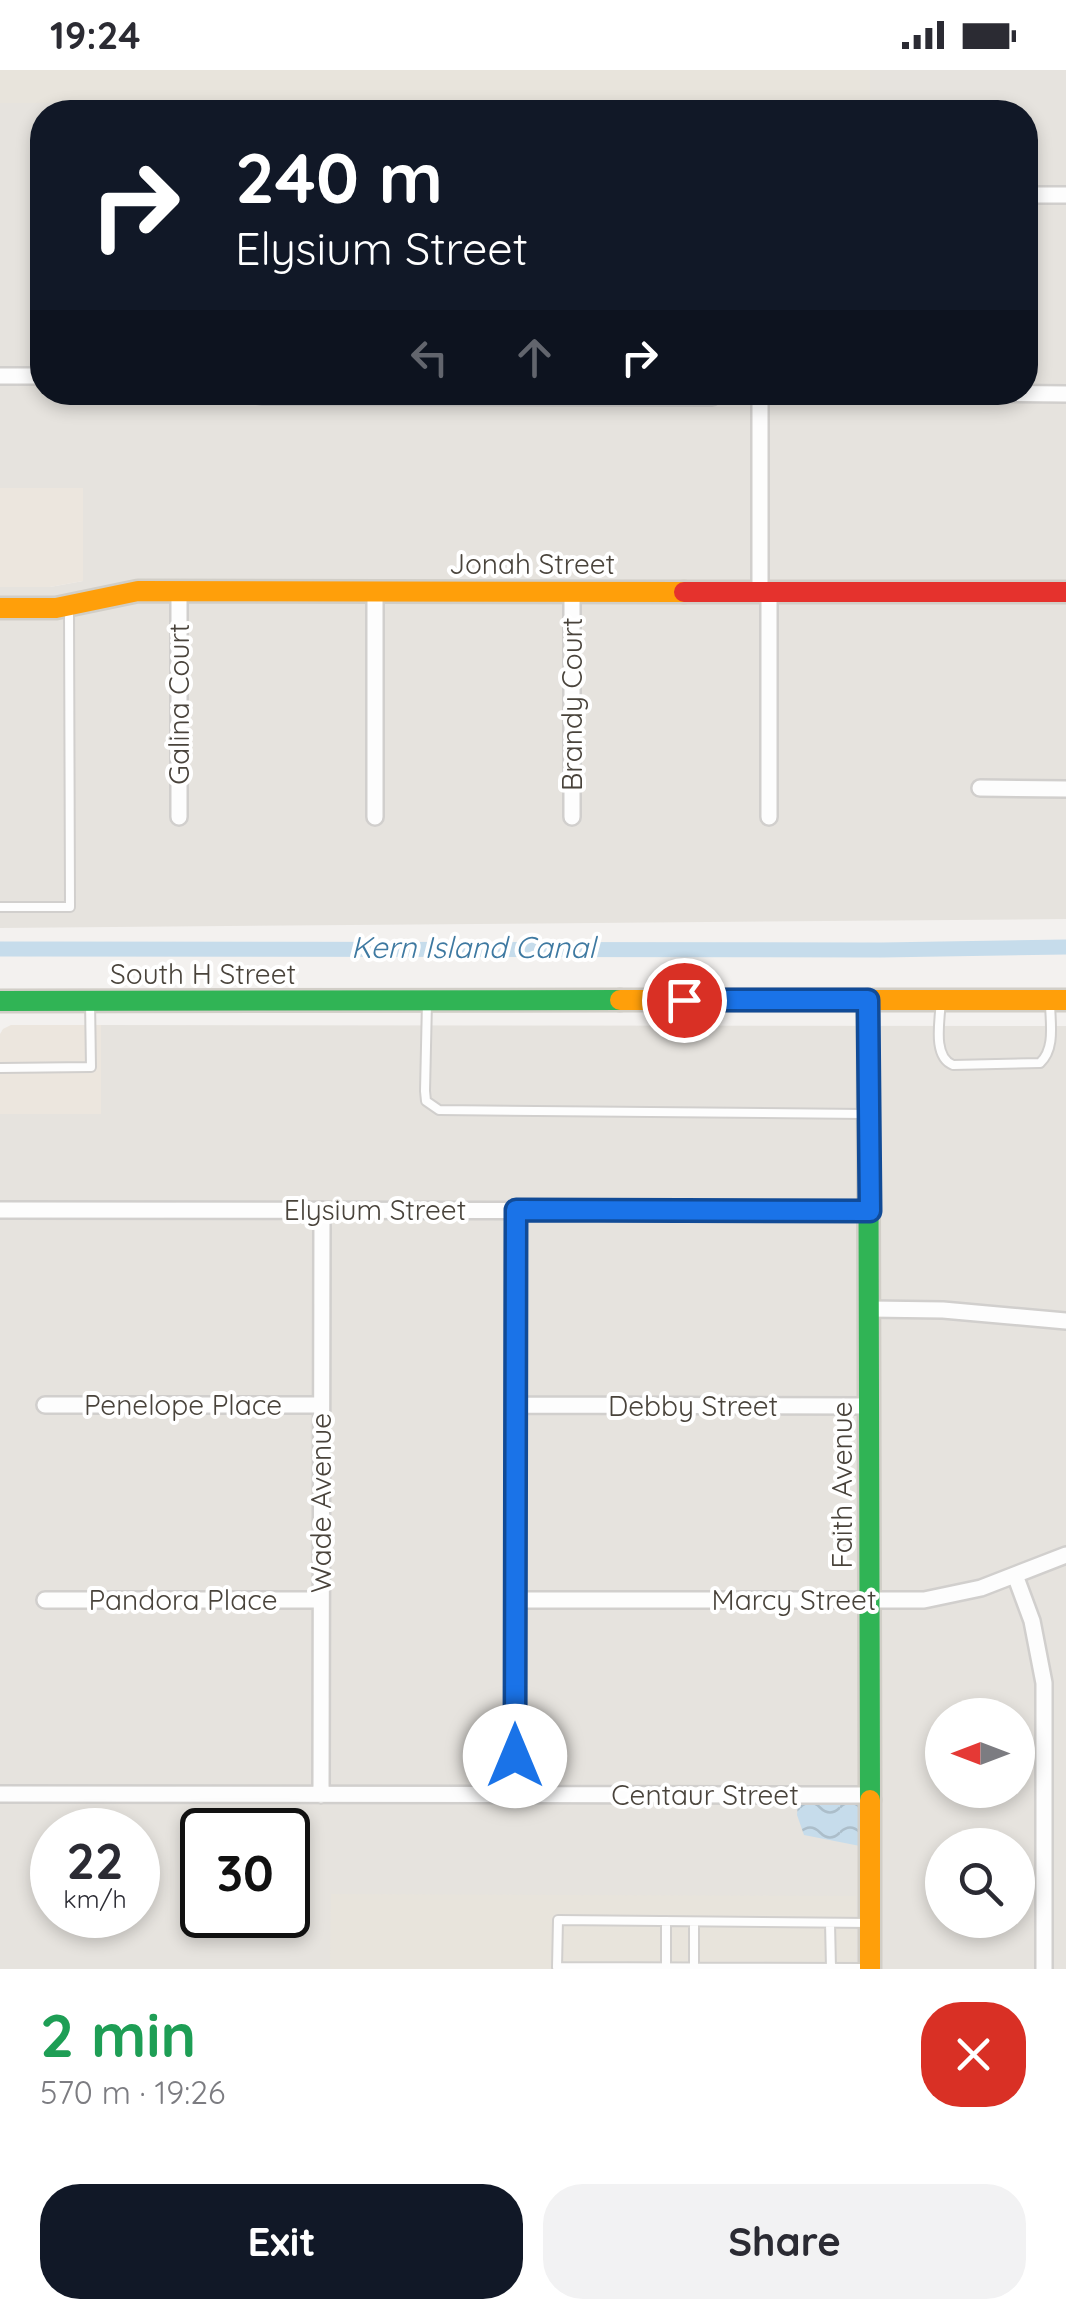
<!DOCTYPE html>
<meta charset="utf-8">
<style>
body{margin:0;font-family:Quicksand,sans-serif;background:#f2f2f3;color:#2b2b33;height:100vh;display:flex;flex-direction:column;font-size:38px;white-space:nowrap}
*{box-sizing:border-box;margin:0}
p{font-size:32px;color:#7c7c81}
.icon{flex:none;width:55px;height:55px;fill:none;stroke:currentColor;stroke-width:2;stroke-linecap:round;stroke-linejoin:round}
.map{position:relative;height:1899px;overflow:hidden}
.details{display:flex;flex-direction:column;background:#fff;flex:1}
.details>*{flex:none}
.top-card{position:absolute;left:30px;top:30px;width:1008px;height:305px;border-radius:40px;box-shadow:0 5px 15px #0003;background:#111827;color:#fff;overflow:hidden}
.needle{width:65px;rotate:270deg}
.buttons{position:absolute;left:925px;top:1628px;display:grid;gap:20px}
.buttons a{display:grid;place-items:center;width:110px;height:110px;border-radius:50%;background:#fff;box-shadow:0 5px 15px #0003;font-size:50px}
.speed{position:absolute;left:30px;top:1738px;display:flex;gap:20px;font-size:50px;font-weight:700;text-align:center}
.speed>*{display:grid;place-content:center;width:130px;height:130px;border-radius:50%;background:#fff;box-shadow:0 5px 15px #0003;line-height:1}
.speed small{font-size:25px;font-weight:400}
.speed .limit{border:5px solid #111;border-radius:15px;background:#fff;color:#111}
.pin{position:absolute;display:grid;place-items:center;width:85px;height:85px;color:#fff;margin:-42px;border:5px solid #fff;border-radius:50%;box-shadow:0 2px 10px #0007}
.me{position:absolute;width:110px;margin:-55px;rotate:0deg;stroke-linejoin:round;filter:drop-shadow(0 0 8px #0008)}
.turn{display:flex;align-items:center;gap:35px;height:210px;padding:0 40px;font-size:45px}
.turn .icon{width:130px;height:130px;stroke-width:2.5}
.turn b{display:block;font-size:70px;line-height:85px}
.lanes{display:flex;align-items:center;height:95px;padding:0 40px;background:#0003;justify-content:center;gap:50px;direction:ltr}
.lanes .off{opacity:.35}
.round{display:grid;place-items:center;flex:none;width:105px;height:105px;border-radius:40px;background:#f2f2f3}
.headline{display:flex;align-items:center;justify-content:space-between;height:170px;padding:0 40px}
h1{font-size:60px;font-weight:700;line-height:75px;color:#1e9e55}
.button{display:flex;gap:20px;margin-top:auto;padding:20px 40px}
.button a{flex:1;height:115px;border-radius:40px;background:#111827;color:#fff;font-size:40px;font-weight:700;line-height:115px;text-align:center}
.button a+a{background:#f2f2f3;color:#2b2b33}
.status{display:flex;justify-content:space-between;align-items:center;height:70px;padding:0 50px;background:#fff;direction:ltr}
.status svg{height:28px;fill:currentColor}
.map>svg:first-child{display:block}
.residential{fill:#e6e3de;fill-rule:evenodd}
.commercial{fill:#ece6de}
.education{fill:#e8e4dc}
.water{fill:url(#water-waves)}
.lines{fill:none;stroke-linecap:round;stroke-linejoin:round}
.canal{stroke:#c6dceb;stroke-width:15}
.lane-casing{stroke:#d1cfcd;stroke-width:12}
.street-casing{stroke:#d1cfcd;stroke-width:20}
.fast-casing{stroke:#d1cec7;stroke-width:25}
.slow-casing{stroke:#d1cec7;stroke-width:25}
.jam-casing{stroke:#d1cec7;stroke-width:25}
.lane{stroke:#fdfdfd;stroke-width:8}
.street{stroke:#fdfdfd;stroke-width:15}
.fast{stroke:#30b455;stroke-width:20}
.slow{stroke:#ff9f0a;stroke-width:20}
.jam{stroke:#e5322d;stroke-width:20}
.route-casing{stroke:#114b97;stroke-width:25}
.route{stroke:#1a73e8;stroke-width:18}
.labels{text-anchor:middle;stroke-width:8;stroke-linejoin:round;paint-order:stroke}
.street-label{font-size:28px;fill:#49433b;stroke:#fff}
.water-label{font-size:30px;font-style:italic;fill:#3e79a1;stroke:#fff}
</style>
<div class="status"><b>19:24</b><svg viewBox="0 0 49 12"><path d="M0 12V9h3v3zM5 12V6h3v6zM10 12V3h3v9zM15 12V0h3v12zM26 1h20v11H26zM47 4h2v5h-2z"/></svg></div>
<div class="map">
<svg width="1066" height="1899" viewBox="0 0 1066 1899">
<defs>
<pattern id="water-waves" width="16" height="10" patternUnits="userSpaceOnUse" patternTransform="scale(2.5)"><rect width="16" height="10" fill="#c6dceb"/><path d="M0 5q4-4 8 0t8 0" fill="none" stroke="#acbeca"/></pattern>
</defs>
<rect width="100%" height="100%" fill="#f3f1ef"/>
<path class="residential" d="M0 0H1066V849L0 858V517H50L83 511V419L0 418ZM42 42H1025V322H42Z
M101 955 1066 956V1899H0V1044H100ZM942 1645H1018V1720H942ZM52 1760H138V1845H52ZM202 1760H288V1845H202ZM942 1775H1018V1850H942Z"/>
<path class="commercial" d="M0 418H83V511L50 517H0Z
M11 955H101V1044H0V964L3 959Z"/>
<path class="education" d="M0 0H870V32L0 33Z
M331 1824 856 1826V1899H330Z"/>
<path class="water" d="M863 1730 860 1776 804 1765 797 1745 798 1733Z"/>
<g class="lines">
<path class="canal" d="M0 879 881 880 1066 877"/>
<g class="lane-casing">
<path id="lane" d="M0 837H70L69 540
M941 930C940 950 932 987 953 995L1040 993C1056 978 1050 952 1050 931
M427 932 425 1021 426 1031 439 1040 865 1044
M0 998 91 997 90 931
M666 1851V1898
M830 1853 831 1898
M694 1854V1897
M868 1898 557 1897 558 1850 870 1853"/>
</g>
<g class="street-casing">
<path id="street" d="M1025 125H1066
M0 306H42
M237 322 262 326 712 327
M980 323 1066 324
M179 521V747
M375 521V747
M572 521V747
M760 521V322
M980 718 1066 719
M769 747V521
M0 1140 870 1141
M870 1239 943 1240 1066 1251
M45 1335H321
M516 1335 870 1336
M1015 1505 1032 1551 1044 1613V1899
M45 1530H321
M515 1530H924L981 1518 1066 1485
M0 1724 870 1725
M321 1725 322 1140
M515 1725 516 1141"/>
</g>
<g class="fast-casing">
<path id="fast" d="M868 930 870 1730
M0 931 620 930"/>
</g>
<g class="slow-casing">
<path id="slow" d="M0 538H56L138 521 684 522
M620 930H1066
M870 1730V1899"/>
</g>
<g class="jam-casing">
<path id="jam" d="M684 522H1066"/>
</g>
<use href="#lane" class="lane"/>
<use href="#street" class="street"/>
<use href="#fast" class="fast"/>
<use href="#slow" class="slow"/>
<use href="#jam" class="jam"/>
</g>
<g class="lines">
<g class="route-casing">
<path id="route" d="M515 1686 516 1140 870 1141 868 930H684"/>
</g>
<use href="#route" class="route"/>
</g>
<g class="labels">
<g class="street-label">
<text x="532" y="504">Jonah Street</text>
<text transform="translate(179 634) rotate(-90)" y="10">Galina Court</text>
<text transform="translate(572 634) rotate(-90)" y="10">Brandy Court</text>
<text x="203" y="914">South H Street</text>
<text x="375" y="1150">Elysium Street</text>
<text x="183" y="1345">Penelope Place</text>
<text x="693" y="1346">Debby Street</text>
<text transform="translate(842 1415) rotate(-90)" y="10">Faith Avenue</text>
<text transform="translate(321 1433) rotate(-90)" y="10">Wade Avenue</text>
<text x="183" y="1540">Pandora Place</text>
<text x="794" y="1540">Marcy Street</text>
<text x="705" y="1735">Centaur Street</text>
</g>
<g class="water-label">
<text x="473" y="888">Kern Island Canal</text>
</g>
</g>
</svg>
<div class="buttons">
<a><svg class="needle" viewBox="-14 -14 28 28"><path d="M0-13l5 13h-10z" fill="#e53935"/><path d="M0 13l5-13h-10z" fill="#7c7c81"/></svg></a>
<a><svg class="icon" aria-label="search" viewBox="0 0 24 24"><circle cx="10" cy="10" r="6"/><path d="M15 15l6 6"/></svg></a>
</div>
<div class="speed"><div>22<small>km/h</small></div><div class="limit">30</div></div>
<div class="pin" style="left:684px;top:930px;background:#d93025"><svg class="icon" aria-label="arrive" viewBox="0 0 24 24"><path d="M6 21V4h12l-3 4 3 4H6"/></svg></div>
<svg class="me" style="left:515px;top:1686px" viewBox="-20 -20 40 40"><circle r="19" fill="#fff"/><path d="M0-13L10 11 0 6-10 11z" fill="#1a73e8"/></svg>
<div class="top-card">
<div class="turn"><svg class="icon" aria-label="right" viewBox="0 0 24 24"><path d="M7 20v-9h11M14 6l5 5-5 5"/></svg><div><b>240 m</b>Elysium Street</div></div>
<div class="lanes"><svg class="icon off" aria-label="left" viewBox="0 0 24 24"><path d="M17 20v-9H6M10 6l-5 5 5 5"/></svg><svg class="icon off" aria-label="ahead" viewBox="0 0 24 24"><path d="M12 20V5M6 11l6-6 6 6"/></svg><svg class="icon" aria-label="right" viewBox="0 0 24 24"><path d="M7 20v-9h11M14 6l5 5-5 5"/></svg></div>
</div>
</div>
<section class="details">
<div class="headline"><div><h1>2 min</h1><p>570 m · 19:26</p></div><a class="round" style="background:#d93025;color:#fff"><svg class="icon" aria-label="close" viewBox="0 0 24 24"><path d="M6 6l12 12M18 6L6 18"/></svg></a></div>
<div class="button"><a>Exit</a><a>Share</a></div>
</section>
